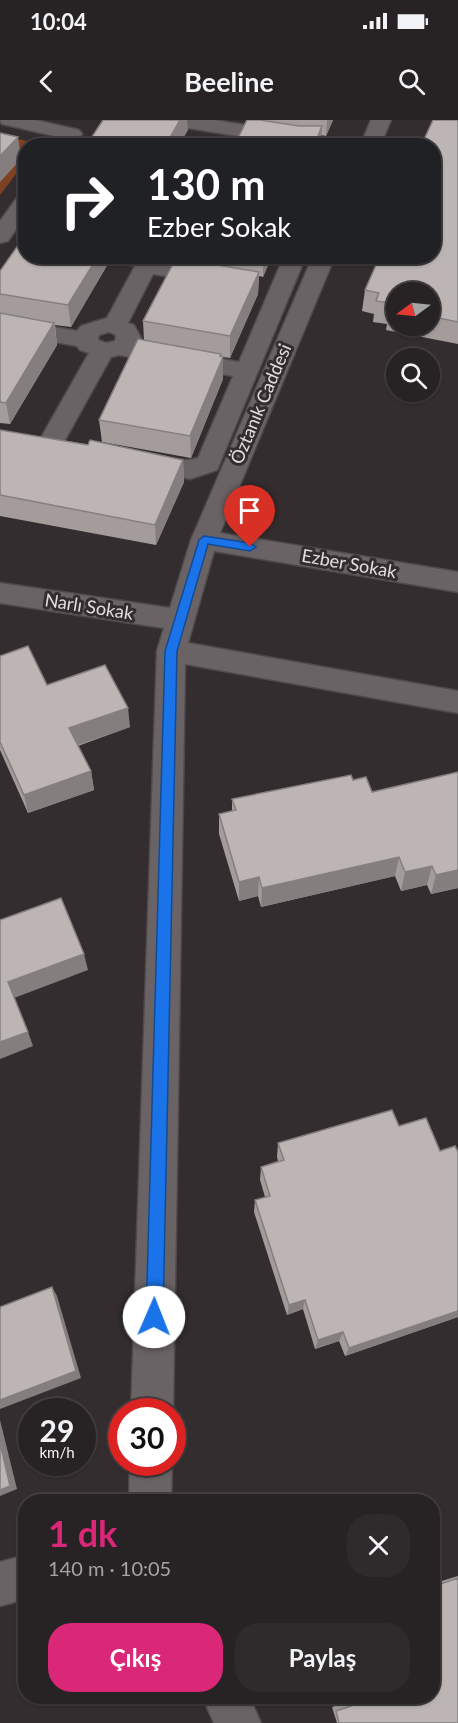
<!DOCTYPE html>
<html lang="tr">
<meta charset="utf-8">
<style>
body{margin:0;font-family:Lato,sans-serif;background:#2f2a2b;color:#f1f3f6;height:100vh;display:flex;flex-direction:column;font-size:22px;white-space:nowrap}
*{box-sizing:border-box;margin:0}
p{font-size:20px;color:#a4a4a6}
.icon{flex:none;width:33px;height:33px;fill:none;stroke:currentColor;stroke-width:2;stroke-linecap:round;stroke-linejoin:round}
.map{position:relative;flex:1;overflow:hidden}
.drawer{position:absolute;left:18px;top:1374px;width:422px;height:210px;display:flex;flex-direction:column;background:#272223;border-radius:24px;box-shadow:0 2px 4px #0004,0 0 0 2px #433f41}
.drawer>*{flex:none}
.hud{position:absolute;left:18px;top:18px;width:423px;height:126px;border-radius:24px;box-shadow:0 2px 4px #0004,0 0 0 2px #433f41;background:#202124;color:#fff;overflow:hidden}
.needle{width:39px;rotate:255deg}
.tools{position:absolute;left:386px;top:162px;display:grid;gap:12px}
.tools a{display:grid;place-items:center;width:54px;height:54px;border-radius:50%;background:#272223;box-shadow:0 2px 4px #0004,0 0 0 2px #433f41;font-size:30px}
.speed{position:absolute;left:18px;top:1278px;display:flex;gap:12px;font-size:30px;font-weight:700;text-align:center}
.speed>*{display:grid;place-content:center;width:78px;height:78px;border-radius:50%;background:#272223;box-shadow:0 2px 4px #0004,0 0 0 2px #433f41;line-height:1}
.speed small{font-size:15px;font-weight:400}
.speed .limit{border:9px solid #d22;background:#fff;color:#111}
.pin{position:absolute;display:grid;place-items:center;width:51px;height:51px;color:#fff;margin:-62px -26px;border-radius:50% 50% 50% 0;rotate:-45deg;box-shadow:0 0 6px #0007}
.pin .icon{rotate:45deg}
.me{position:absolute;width:66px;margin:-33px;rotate:1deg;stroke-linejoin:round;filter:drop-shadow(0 0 4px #0008)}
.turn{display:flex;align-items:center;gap:21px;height:126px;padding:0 30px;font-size:27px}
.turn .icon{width:78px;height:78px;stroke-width:2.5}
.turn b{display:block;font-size:42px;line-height:51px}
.round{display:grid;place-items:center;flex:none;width:63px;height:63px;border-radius:24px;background:#2f2a2b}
.headline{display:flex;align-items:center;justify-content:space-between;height:102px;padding:0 30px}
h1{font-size:36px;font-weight:700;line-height:45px;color:#db2777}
.cta{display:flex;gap:12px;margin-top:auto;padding:12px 30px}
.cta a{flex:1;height:69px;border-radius:24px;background:#db2777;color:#fff;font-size:24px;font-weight:700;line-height:69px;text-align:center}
.cta a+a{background:#2f2a2b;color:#f1f3f6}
.status{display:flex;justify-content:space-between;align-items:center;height:42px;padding:0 30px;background:#272223;direction:ltr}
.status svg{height:16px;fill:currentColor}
header{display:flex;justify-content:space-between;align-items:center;height:78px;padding:0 30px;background:#272223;font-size:27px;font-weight:700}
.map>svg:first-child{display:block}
.green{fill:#7f4121}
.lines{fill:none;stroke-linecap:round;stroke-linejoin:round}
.street-casing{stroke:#4f494b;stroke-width:3}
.street{fill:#6a6365;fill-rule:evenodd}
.wall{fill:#a39c9b;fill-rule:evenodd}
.shaded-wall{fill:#847f7e}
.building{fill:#bdb5b4;stroke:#847f7e;stroke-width:1.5}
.route{fill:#1a73e8;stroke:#114b97;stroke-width:1.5}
.labels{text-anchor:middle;stroke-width:6;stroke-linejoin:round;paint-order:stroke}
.street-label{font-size:18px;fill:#e2dedf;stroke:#342d2f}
</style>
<div class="status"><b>10:04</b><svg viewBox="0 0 49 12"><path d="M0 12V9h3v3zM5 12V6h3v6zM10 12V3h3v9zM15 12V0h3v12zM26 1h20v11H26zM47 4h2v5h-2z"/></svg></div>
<header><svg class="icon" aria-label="back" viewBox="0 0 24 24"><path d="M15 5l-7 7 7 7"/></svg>Beeline<svg class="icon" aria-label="search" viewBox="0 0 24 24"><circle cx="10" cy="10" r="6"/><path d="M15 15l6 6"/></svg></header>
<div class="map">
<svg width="458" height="1603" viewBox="0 0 458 1603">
<rect width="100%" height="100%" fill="#342d2f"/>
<path class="green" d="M0 15 40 24 26 26 25 42 0 75Z"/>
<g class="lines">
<g class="street-casing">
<path id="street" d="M0 0H36L79 10 82 14 79 18 72 20 2 4Z
M166 0H214L339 20 346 22 349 26H298L176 6 169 4Z
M371 0H391L380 26H360Z
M26 73V95L8 121 0 123V101L19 75Z
M108 136H162L160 142 223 152 226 157 223 162 215 164 153 154 128 203 134 205 141 218 137 224 239 242 284 136H306L217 350 190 359 130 346 126 340 130 334C152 328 176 346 198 338L233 256 119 235 111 237 60 329 51 331 42 329 38 323 89 233 80 230 77 226 0 212V198L77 211 81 206 107 198 135 146 111 141ZM109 212 116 215 115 221 106 223 98 220 99 215Z
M313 136H335L220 413 458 452V472L214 431 188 523 458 571V593L185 544 173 1292H131L157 531 164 508 0 483V463L170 488 191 420Z
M130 1342H172L171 1382H129Z
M26 1435V1479L0 1486V1442Z
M202 1576H249L261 1603H214Z"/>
</g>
<use href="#street" class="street"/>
</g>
<path class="wall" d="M247 0H333L326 16 321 15V26H234Z
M458 0V224L386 210 387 204 373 202 374 194 362 191 365 170 434 136ZM396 172H429V206H396Z
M26 136H109V142L71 207 55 205 57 225 10 304 0 303V151Z
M184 136H272L263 157 259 156 258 174 230 238 223 237V259L191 338 102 322 99 300 144 220 143 201 185 139Z
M0 310 183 340 184 362 156 425 0 396Z
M0 536 47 565 130 607 78 626 91 651 94 670 28 693 0 630Z
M353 660 372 672 458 768 431 774 427 765 401 771 395 756 261 787 258 776 239 781 219 714V694L232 691V679Z
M399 1006 440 1031 458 1032V1197L345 1236 339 1221 315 1229 303 1189 287 1195 254 1092 255 1080 265 1077 260 1060 261 1047 278 1041 277 1037 278 1023Z
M458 1456V1603H337L332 1587 347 1582 345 1576H432V1464Z"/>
<path class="shaded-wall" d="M180 0H187L188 10 179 26H165Z
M327 0H333L326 16Z
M322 6 321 26H314Z
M18 17 21 39 0 62V36Z
M98 136H109V142L71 207 68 185Z
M263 136H272L263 157Z
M259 152 258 174 230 238V216Z
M54 203 57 225 10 304 6 283Z
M221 234V241L223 237V259L191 338 190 316Z
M183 340 184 362 156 425 155 405Z
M128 588 130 607 72 627 69 608Z
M91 651 94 670 28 693 24 675Z
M399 737 395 756 261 787 262 768Z
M432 746 427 765 401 771 405 752Z
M458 750V768L431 774 436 755Z
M259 757 258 776 239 781V762Z
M84 834 88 850 14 878 8 862Z
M28 912 33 926 0 939V922Z
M52 1167 57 1176 81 1258 0 1289V1280Z
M305 1180 303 1189 287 1195 289 1185Z
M458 1191V1197L345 1236 349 1228Z
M343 1212 339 1221 315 1229 318 1220Z
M0 1300 17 1369 0 1376Z"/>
<path class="building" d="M103 0H180L165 26H86Z
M247 0H260L299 6H322L314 26H234Z
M433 0H458V202L429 196V172H396V190L389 189 391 183 376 181 379 173 365 170 380 136H434V26H421Z
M0 13 18 17 0 36Z
M26 114V136H98L68 185 0 174V151Z
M176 138 259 152 230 216 143 201Z
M0 193 54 203 6 283 0 282Z
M138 219 221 234 220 236 223 237 190 316 99 300Z
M0 310 88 325 90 320 183 340 155 405 0 375Z
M28 526 47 565 105 545 128 588 69 608 91 651 24 675 0 622V536Z
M458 652V750L436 755 432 746 405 752 399 737 262 768 259 757 239 762 219 694 236 690 232 679 351 655 353 660 366 657 372 672Z
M61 778 84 834 8 862 28 912 0 922V800Z
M392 990 399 1006 426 998 440 1031 455 1026 458 1032V1191L349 1228 343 1212 318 1220 305 1180 289 1185 255 1080 270 1076 261 1047 284 1040 278 1023Z
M52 1167 76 1251 0 1280V1187Z
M0 1323 10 1366 0 1370Z
M458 1458V1603H339L336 1591 351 1586 349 1576H432V1467Z"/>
<path class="route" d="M204 416 250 423 256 427 250 431 208 424 177 531 163 1197 160 1202 154 1205 149 1202 146 1197 165 531 199 420Z"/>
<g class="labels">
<g class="street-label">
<text transform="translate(261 284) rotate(-67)" y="6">Öztanık Caddesi</text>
<text transform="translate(349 444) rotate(10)" y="6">Ezber Sokak</text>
<text transform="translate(89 487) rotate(9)" y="6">Narlı Sokak</text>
</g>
</g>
</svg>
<div class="tools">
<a><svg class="needle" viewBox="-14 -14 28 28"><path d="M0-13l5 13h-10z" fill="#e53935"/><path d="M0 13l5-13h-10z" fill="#a4a4a6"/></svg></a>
<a><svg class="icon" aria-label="search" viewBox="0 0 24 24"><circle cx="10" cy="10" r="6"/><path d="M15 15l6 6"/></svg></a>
</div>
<div class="speed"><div>29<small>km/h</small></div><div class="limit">30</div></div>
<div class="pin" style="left:250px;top:427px;background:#d93025"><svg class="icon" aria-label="arrive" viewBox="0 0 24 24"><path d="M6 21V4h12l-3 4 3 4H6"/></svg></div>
<svg class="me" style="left:154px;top:1197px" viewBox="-20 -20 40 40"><circle r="19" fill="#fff"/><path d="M0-13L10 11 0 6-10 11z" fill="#1a73e8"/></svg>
<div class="hud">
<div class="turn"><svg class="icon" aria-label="right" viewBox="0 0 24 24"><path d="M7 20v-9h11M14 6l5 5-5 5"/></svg><div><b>130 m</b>Ezber Sokak</div></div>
</div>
<section class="drawer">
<div class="headline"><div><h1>1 dk</h1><p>140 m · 10:05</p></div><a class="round"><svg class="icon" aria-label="close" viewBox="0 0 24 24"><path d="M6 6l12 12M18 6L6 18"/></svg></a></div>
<div class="cta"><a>Çıkış</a><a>Paylaş</a></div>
</section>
</div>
